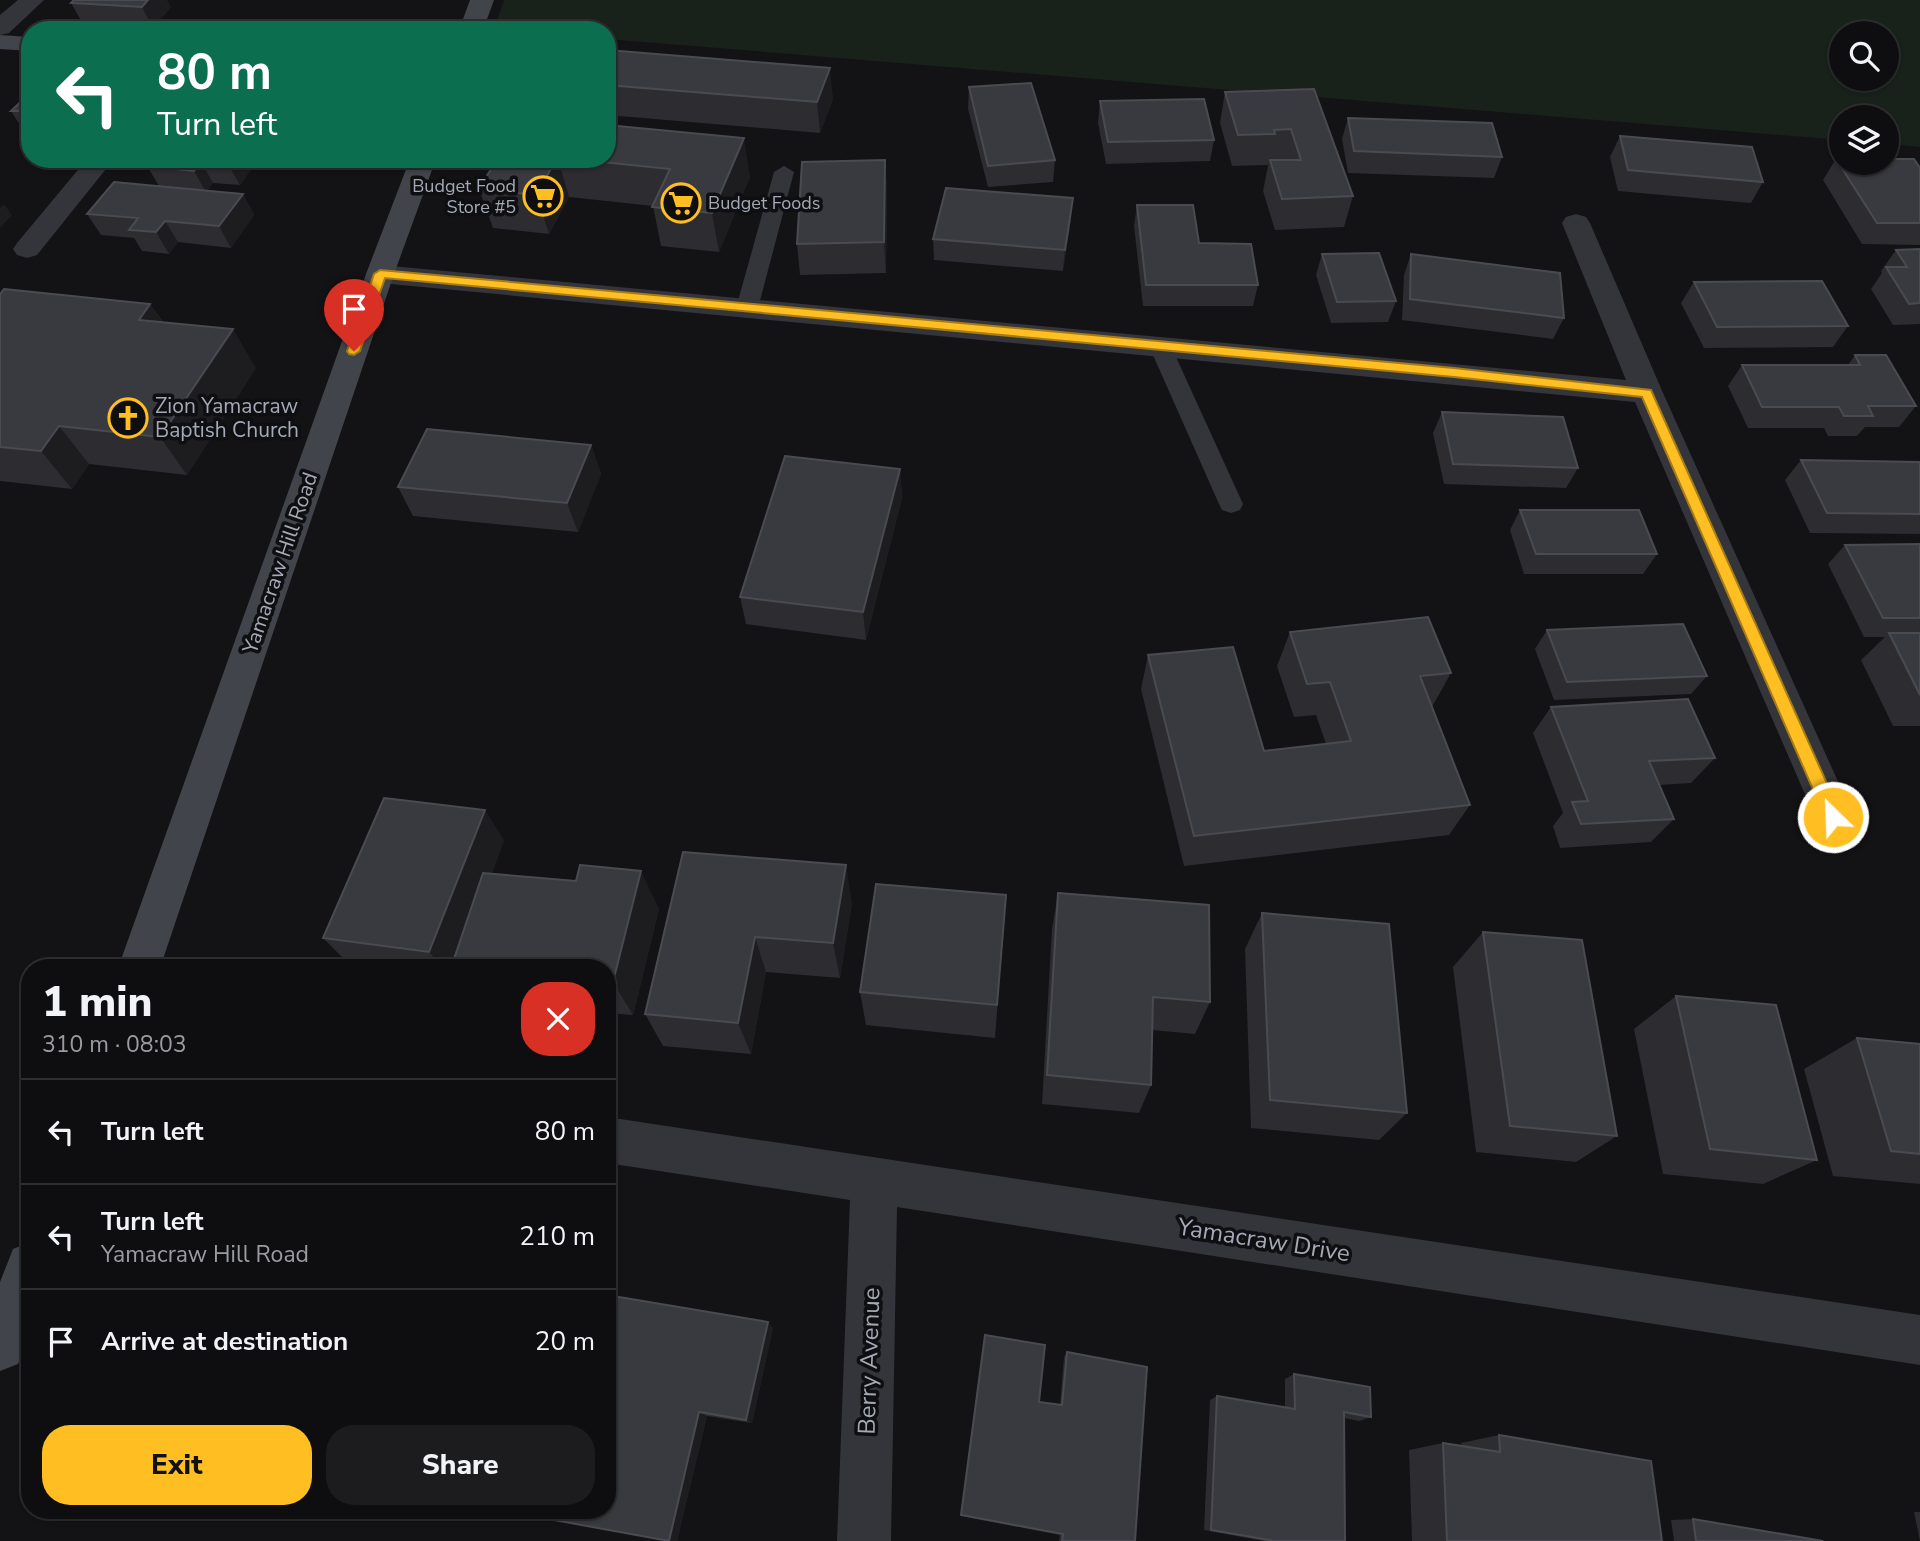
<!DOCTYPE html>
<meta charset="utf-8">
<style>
body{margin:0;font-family:"Nunito Sans",sans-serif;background:#1c1c1e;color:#f1f3f6;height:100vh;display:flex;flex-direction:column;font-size:26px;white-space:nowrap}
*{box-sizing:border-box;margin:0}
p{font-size:23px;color:#9b9c9f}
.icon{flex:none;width:38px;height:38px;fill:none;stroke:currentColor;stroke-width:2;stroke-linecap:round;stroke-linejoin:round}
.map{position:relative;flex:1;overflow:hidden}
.drawer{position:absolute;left:21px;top:959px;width:595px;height:560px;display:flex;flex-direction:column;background:#0e0e10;border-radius:28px;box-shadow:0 2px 5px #0004,0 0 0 2px #2e2e30}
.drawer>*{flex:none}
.hud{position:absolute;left:21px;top:21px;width:595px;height:147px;border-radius:28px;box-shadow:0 2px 5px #0004,0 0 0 2px #2e2e30;background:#0b6e4f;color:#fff;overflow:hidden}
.buttons{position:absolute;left:1829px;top:21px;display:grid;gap:14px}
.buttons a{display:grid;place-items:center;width:70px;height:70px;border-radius:50%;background:#0e0e10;box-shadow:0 2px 5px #0004,0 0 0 2px #2e2e30;font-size:35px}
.pin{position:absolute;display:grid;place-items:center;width:60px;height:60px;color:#fff;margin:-72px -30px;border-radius:50% 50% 50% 0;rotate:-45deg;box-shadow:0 0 7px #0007}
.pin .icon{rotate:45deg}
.me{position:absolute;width:77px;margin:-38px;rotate:336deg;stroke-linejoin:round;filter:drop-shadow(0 0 5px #0008)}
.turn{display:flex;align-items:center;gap:24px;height:147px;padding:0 21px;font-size:32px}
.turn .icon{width:91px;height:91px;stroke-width:2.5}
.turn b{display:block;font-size:49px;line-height:60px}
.round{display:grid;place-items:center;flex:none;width:74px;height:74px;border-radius:28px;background:#1c1c1e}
.headline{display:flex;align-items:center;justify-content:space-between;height:119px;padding:0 21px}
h1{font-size:42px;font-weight:800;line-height:52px}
.button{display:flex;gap:14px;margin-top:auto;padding:14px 21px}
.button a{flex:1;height:80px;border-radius:28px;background:#ffbf22;color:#111;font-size:28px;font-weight:800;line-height:80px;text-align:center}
.button a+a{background:#1c1c1e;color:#f1f3f6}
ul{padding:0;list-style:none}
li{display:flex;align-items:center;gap:21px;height:105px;padding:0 21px;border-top:2px solid #2e2e30}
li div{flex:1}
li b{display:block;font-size:26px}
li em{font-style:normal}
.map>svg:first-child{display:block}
.green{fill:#19211b;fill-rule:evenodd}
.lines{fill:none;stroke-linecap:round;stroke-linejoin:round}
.lane{fill:#34353b;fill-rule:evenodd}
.street{fill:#34353b;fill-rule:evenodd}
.secondary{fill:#42444b;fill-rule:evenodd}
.wall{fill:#2c2c31}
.shaded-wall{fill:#1d1d20}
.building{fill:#393a3f;stroke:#4a4b52;stroke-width:2}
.route{fill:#ffbf22;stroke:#a67c16;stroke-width:2}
.labels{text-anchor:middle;stroke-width:7;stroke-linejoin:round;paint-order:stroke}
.far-poi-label{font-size:18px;fill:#a4a9b7;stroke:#0f0e10;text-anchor:end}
.poi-label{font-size:21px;fill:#a4a9b7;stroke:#0f0e10;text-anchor:start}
.street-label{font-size:21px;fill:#a4a9b7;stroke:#0f0e10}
.near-street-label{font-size:24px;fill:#a4a9b7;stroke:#0f0e10}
</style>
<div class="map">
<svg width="1920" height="1541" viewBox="0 0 1920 1541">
<rect width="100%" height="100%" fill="#131315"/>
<path class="green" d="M504 0H1920V147L1887 144 1886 117H1841V140L607 39V30H494ZM1841 33H1886V79H1841Z"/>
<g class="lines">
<path class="lane" d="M784 166 794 172 758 308 755 313H739L736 308 774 172Z
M1160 339 1168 341 1171 346 1243 504 1240 510 1231 513 1222 510 1219 504 1149 346 1152 341Z"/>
<path class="street" d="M18 0H44L9 33 0 35V15Z
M87 159H114L37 255 27 258 17 255 13 249 17 243Z
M1576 214 1586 217 1590 223 1663 393 1854 817 1848 829 1834 834 1820 829 1635 402 380 283 370 281 366 274 370 267 380 265 1626 380 1562 223 1566 217Z
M607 1117 1920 1315V1365L897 1207 891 1541H837L850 1200 607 1163Z"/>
<path class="secondary" d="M470 0H494L483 30H459Z
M0 35 30 37V51L0 49Z
M410 159H436L394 274 160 968H118L366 274Z
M30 1242V1332L18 1364 0 1371V1282L13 1249Z"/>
</g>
<path class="wall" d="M71 3 171 7 153 28 83 24Z
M607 50 833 99 820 133 607 115Z
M969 87 1055 160 1053 182 988 187 968 109Z
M1314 89 1353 196 1344 227 1275 230 1263 191 1269 161 1268 165 1232 166 1220 123 1225 92Z
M30 93V133H25L11 111Z
M1100 101 1214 140 1210 161 1106 164 1098 123Z
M1348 118 1502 157 1494 178 1348 173 1342 139Z
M1620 136 1763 182 1751 203 1618 191 1610 157Z
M153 159H257V161L240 185 213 183 207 191 243 194 254 215 231 248 178 242 169 254 142 251 134 238 101 235 87 214 159 186 147 166Z
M497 159H607L750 177 719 252 661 246 653 206 569 197 549 234 493 228 479 189Z
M1836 159 1920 168V245L1862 244 1823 180Z
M885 160 887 191 886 273 800 275 797 244Z
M1137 205 1199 243 1258 285 1253 306H1143L1134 226Z
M1071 219 1063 271 934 260 933 239Z
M1920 249V324L1893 325 1871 289 1882 273 1881 271 1896 250Z
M1322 254 1396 301 1388 322 1331 323 1316 275Z
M1411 254 1564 318 1553 339 1402 320 1404 275Z
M1694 282 1848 326 1833 347 1704 348 1681 303Z
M0 294 150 304 163 322 256 368 187 475 89 464 72 489 0 481Z
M1855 355 1916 406 1899 427H1865L1857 436H1828L1824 428H1748L1728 386 1742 365H1848Z
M1442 412 1578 468 1566 488 1444 484 1433 433Z
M591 445 601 474 578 532 413 516 398 487Z
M1801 460 1920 462V534L1810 533 1785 480Z
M900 469 902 498 866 640 746 624 740 597Z
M1520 510 1657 554 1643 574H1524L1510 530Z
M1920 544V726H1893L1861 660 1885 637H1864L1828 564 1845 545Z
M1547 630 1707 676 1691 694 1554 700 1535 649Z
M1290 632 1451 673 1432 707 1470 805 1449 835 1184 866 1141 689 1148 655 1264 751 1326 744 1316 715 1294 717 1277 666Z
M1551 707 1715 758 1691 783 1659 785 1674 819 1651 842 1560 848 1553 826 1563 813 1533 733Z
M504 840 492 873 659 909 633 1015 607 1013V968H373L350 965 323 938Z
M683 852 852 903 840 978 766 972 751 1054 663 1046 645 1014Z
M1058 893 1210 1002 1195 1034 1152 1030 1151 1085 1139 1113 1042 1104 1052 929Z
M1006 895 995 1038 866 1025 860 992Z
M1262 913 1407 1113 1379 1140 1251 1128 1245 949Z
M1483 932 1617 1136 1576 1162 1476 1152 1453 967Z
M1676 996 1817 1160 1763 1184 1663 1174 1634 1029Z
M1857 1038 1920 1044V1184L1833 1176 1804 1069Z
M768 1322 773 1328 752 1423 707 1416 677 1541H669L532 1516Z
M985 1335 1039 1402 1060 1405 1064 1357 1067 1352 1135 1541H1059L1060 1535 961 1516Z
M1294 1374 1371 1417 1359 1421 1344 1418 1345 1541H1264L1204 1530 1210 1400 1217 1396 1285 1407V1379Z
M1499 1435 1662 1541H1412L1409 1450 1443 1443 1462 1446 1461 1443Z
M1914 1512H1920V1541Z
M1693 1519 1823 1541H1674L1671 1520Z"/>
<path class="shaded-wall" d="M148 0H167L171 7 153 28 142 7Z
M830 68 833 99 820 133 817 102Z
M744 138 750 177 719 252 712 213Z
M232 159H257V161L240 185 228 164Z
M556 159H558L569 197 549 234 537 195Z
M885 160 887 191 886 273 884 242Z
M201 162 213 183 206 192 194 171Z
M243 194 254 215 231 248 219 226Z
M1073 198 1071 219 1063 271 1065 250Z
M4 204 12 215 0 228V208Z
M165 221 178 242 169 254 156 232Z
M150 304 176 342 139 320Z
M233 329 256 368 187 475 160 437Z
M59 426 89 464 72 489 41 451Z
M591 445 601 474 578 532 567 503Z
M900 469 902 498 866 640 863 612Z
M485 810 504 840 456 968H443L429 952Z
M846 865 852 903 840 978 833 943Z
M641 871 659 909 633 1015 613 982Z
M755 937 766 972 751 1054 738 1023Z
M768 1322 773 1328 752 1423 746 1420Z
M699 1412 707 1416 677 1541H669Z"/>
<path class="building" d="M74 0H148L142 7 71 3Z
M607 50 830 68 817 102 607 85Z
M1031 83 1055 160 988 166 969 87Z
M1314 89 1353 196 1282 199 1270 160H1301L1291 129 1274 130 1275 134 1238 135 1225 92Z
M30 93V111H11Z
M1204 99 1214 140 1108 142 1100 101Z
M1348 118 1492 123 1502 157 1354 151Z
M607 125 744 138 712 213 652 207 670 169 573 159H607Z
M1620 136 1752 147 1763 182 1628 170Z
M153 159H232L228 164 201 162 194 171 147 166Z
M497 159H556L537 195 479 189Z
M1836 159H1841V163H1886V159H1914L1920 168V223H1877Z
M885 160 884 242 797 244 802 162Z
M114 182 243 194 219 226 165 221 156 232 129 230 138 218 87 214Z
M946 188 1073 198 1065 250 933 239Z
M1137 205H1193L1199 243 1251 244 1258 285H1146Z
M1920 249V303L1909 304 1886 267H1907L1896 250Z
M1379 253 1396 301 1337 302 1322 254Z
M1411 254 1560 273 1564 318 1410 299Z
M1822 281 1848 326 1717 327 1694 282Z
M4 289 150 304 139 320 233 329 160 437 59 426 41 451 0 447V294Z
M1855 355H1886L1916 406H1868L1873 416H1844L1839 407H1762L1742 365H1860Z
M1442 412 1563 417 1578 468 1453 464Z
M427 429 591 445 567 503 398 487Z
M785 456 900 469 863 612 740 597Z
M1801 460 1920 462V514L1827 513Z
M1520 510H1639L1657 554H1536Z
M1920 544V618H1883L1845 545Z
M1428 617 1451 673 1420 676 1470 805 1194 836 1148 655 1233 647 1264 751 1351 741 1330 682 1307 684 1290 632Z
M1683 624 1707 676 1567 682 1547 630Z
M1889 633H1920V695Z
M1688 699 1715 758 1649 761 1674 819 1581 824 1572 802 1588 801 1551 707Z
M384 798 485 810 429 952 323 938Z
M683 852 846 865 833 943 755 937 738 1023 645 1014Z
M580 865 641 871 613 982H607V968H451L483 873 576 881Z
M876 884 1006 895 997 1005 860 992Z
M1058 893 1209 905 1210 1002 1153 997 1151 1085 1047 1075Z
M1262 913 1389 924 1407 1113 1270 1100Z
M1483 932 1582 940 1617 1136 1510 1126Z
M1676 996 1776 1005 1817 1160 1710 1149Z
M1857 1038 1920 1044V1154L1891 1151Z
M607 1295 768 1322 746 1420 699 1412 669 1541 532 1516 533 1510H607Z
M985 1335 1045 1345 1039 1402 1062 1405 1067 1352 1147 1367 1135 1541H1062L1063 1534 961 1515Z
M1294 1374 1370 1387 1371 1417 1344 1412 1345 1541H1275L1211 1530 1217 1396 1295 1409Z
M1499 1435 1651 1461 1662 1541H1447L1443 1443 1500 1452Z
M1693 1519 1823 1541H1696Z"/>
<path class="route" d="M380 270 1454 368 1651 390 1842 817 1839 822H1828L1825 817 1642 397 1454 377 385 278 360 351 354 355 349 354 347 351 374 274Z"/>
<defs>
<g id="supermarket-ring" transform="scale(2.0125)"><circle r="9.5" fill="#0f0e10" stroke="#ffbf22" stroke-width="1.5"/><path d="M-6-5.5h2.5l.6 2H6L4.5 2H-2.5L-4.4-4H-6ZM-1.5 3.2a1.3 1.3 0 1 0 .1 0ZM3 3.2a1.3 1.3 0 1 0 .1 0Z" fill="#ffbf22"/></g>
<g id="church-ring" transform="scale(2.0125)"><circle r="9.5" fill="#0f0e10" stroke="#ffbf22" stroke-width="1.5"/><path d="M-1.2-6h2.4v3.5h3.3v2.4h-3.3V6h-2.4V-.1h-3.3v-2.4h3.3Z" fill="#ffbf22"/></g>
</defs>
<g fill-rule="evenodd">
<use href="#supermarket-ring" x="543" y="196"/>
<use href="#supermarket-ring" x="681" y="203"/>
<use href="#church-ring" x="128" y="418"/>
</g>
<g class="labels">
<g class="far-poi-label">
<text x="516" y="192">Budget Food<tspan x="516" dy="21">Store #5</tspan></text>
<text x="708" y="209" text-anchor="start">Budget Foods</text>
</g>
<g class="poi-label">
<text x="155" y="413">Zion Yamacraw<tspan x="155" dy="24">Baptish Church</tspan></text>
</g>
<g class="street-label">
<text transform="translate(280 563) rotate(-71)" y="7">Yamacraw Hill Road</text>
</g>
<g class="near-street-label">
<text transform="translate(1264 1240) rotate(9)" y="8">Yamacraw Drive</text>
<text transform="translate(869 1361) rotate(-88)" y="8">Berry Avenue</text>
</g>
</g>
</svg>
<div class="buttons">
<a><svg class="icon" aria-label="search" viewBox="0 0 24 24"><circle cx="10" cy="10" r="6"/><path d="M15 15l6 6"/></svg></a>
<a><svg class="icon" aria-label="layers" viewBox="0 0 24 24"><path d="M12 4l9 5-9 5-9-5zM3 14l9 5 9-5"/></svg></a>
</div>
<div class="pin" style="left:354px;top:351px;background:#d93025"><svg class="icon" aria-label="arrive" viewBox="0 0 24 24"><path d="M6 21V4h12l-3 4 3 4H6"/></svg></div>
<svg class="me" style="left:1833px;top:817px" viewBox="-20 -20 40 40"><circle r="17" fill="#ffbf22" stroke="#fff" stroke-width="3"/><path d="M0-11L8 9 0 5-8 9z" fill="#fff"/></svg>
<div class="hud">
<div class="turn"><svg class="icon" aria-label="left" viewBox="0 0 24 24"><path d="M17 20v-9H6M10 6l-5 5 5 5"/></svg><div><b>80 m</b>Turn left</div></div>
</div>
<section class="drawer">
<div class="headline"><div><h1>1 min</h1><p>310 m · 08:03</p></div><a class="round" style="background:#d93025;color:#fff"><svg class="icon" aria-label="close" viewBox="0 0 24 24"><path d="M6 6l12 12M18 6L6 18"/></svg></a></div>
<ul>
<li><svg class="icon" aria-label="left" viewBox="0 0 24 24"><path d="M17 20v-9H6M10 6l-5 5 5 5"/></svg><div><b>Turn left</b></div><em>80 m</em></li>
<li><svg class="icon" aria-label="left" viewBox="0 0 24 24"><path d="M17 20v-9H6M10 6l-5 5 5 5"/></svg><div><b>Turn left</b><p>Yamacraw Hill Road</p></div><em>210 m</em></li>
<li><svg class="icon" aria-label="arrive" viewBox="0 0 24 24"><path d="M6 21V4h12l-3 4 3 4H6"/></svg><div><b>Arrive at destination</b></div><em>20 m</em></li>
</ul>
<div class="button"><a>Exit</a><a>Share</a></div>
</section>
</div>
